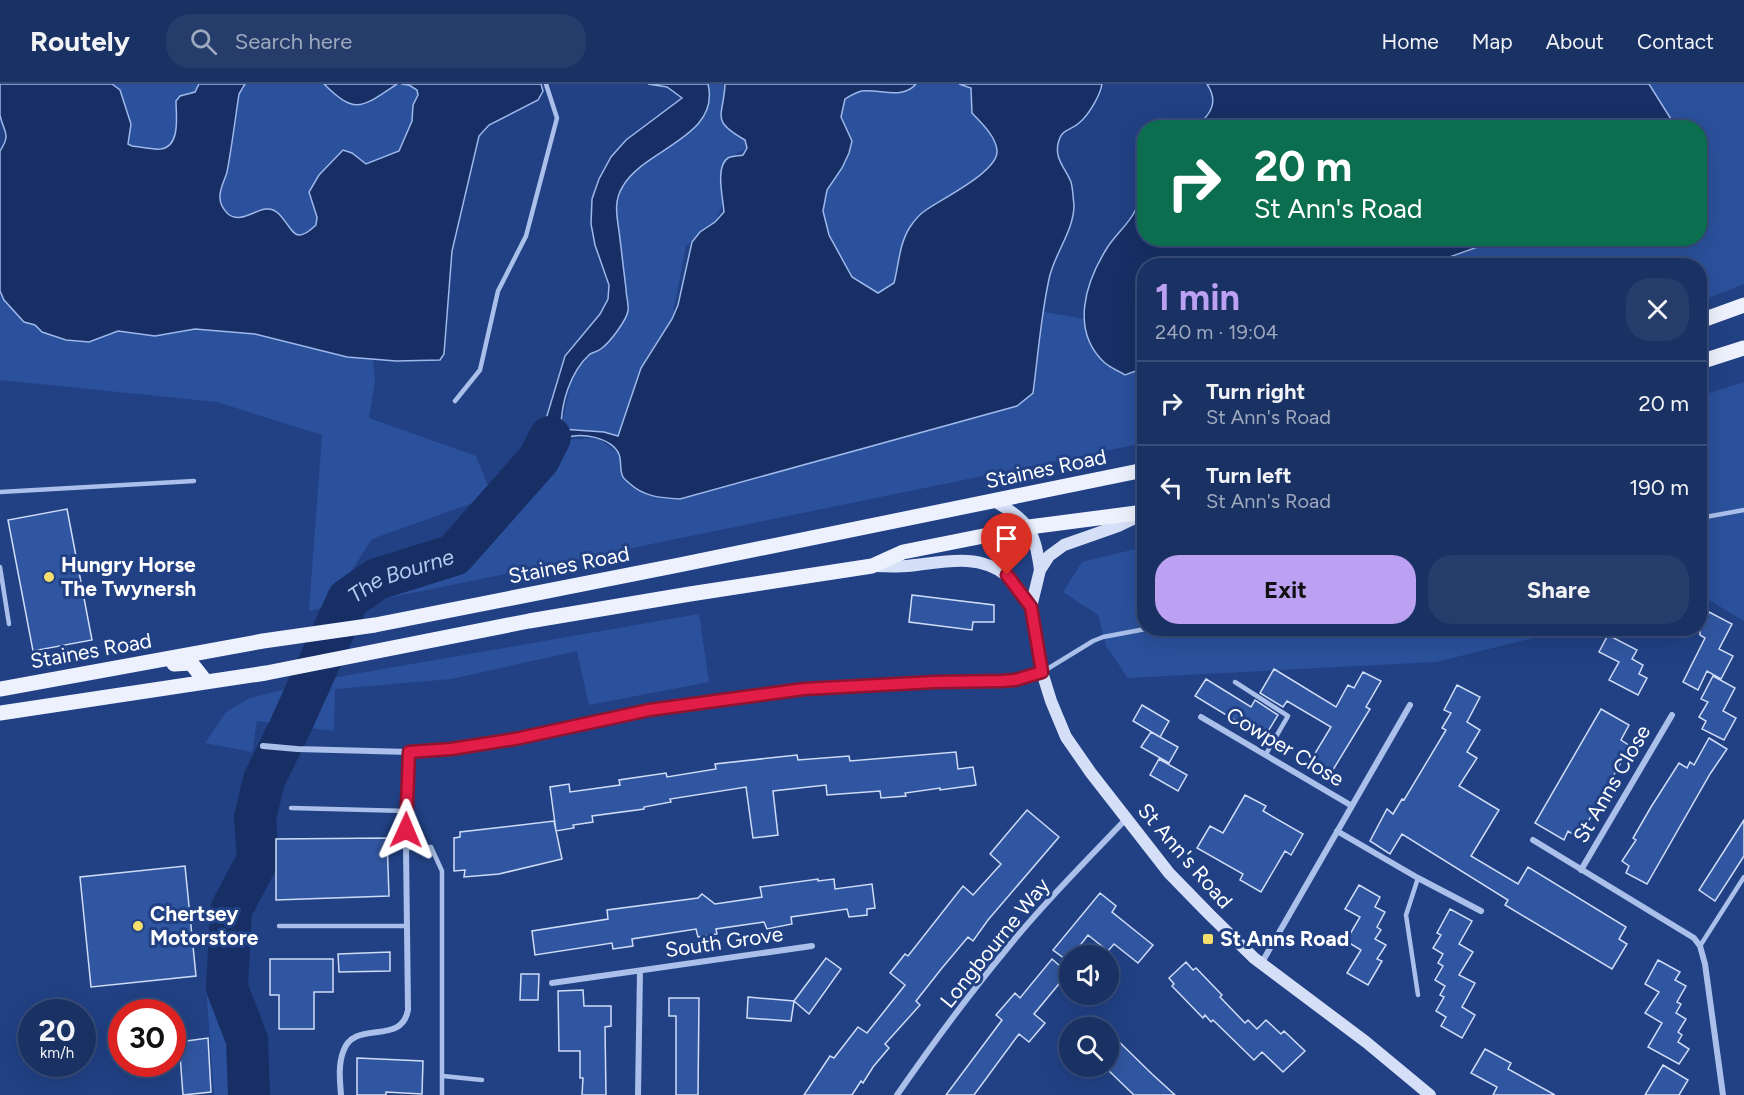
<!DOCTYPE html>
<meta charset="utf-8">
<style>
body{margin:0;font-family:Figtree,sans-serif;background:#263d6c;color:#f1f3f6;height:100vh;display:flex;flex-direction:column;font-size:22px;white-space:nowrap}
*{box-sizing:border-box;margin:0}
p{font-size:20px;color:#9fa9be}
.icon{flex:none;width:33px;height:33px;fill:none;stroke:currentColor;stroke-width:2;stroke-linecap:round;stroke-linejoin:round}
.map{position:relative;flex:1;overflow:hidden}
.side{position:absolute;left:1137px;top:174px;width:570px;height:378px;display:flex;flex-direction:column;background:#193163;border-radius:24px;box-shadow:0 6px 24px #0002,0 0 0 2px #374c78}
.side>*{flex:none}
.hud{position:absolute;left:1137px;top:36px;width:570px;height:126px;border-radius:24px;box-shadow:0 6px 24px #0002,0 0 0 2px #374c78;background:#0b6e4f;color:#fff;overflow:hidden}
.controls{position:absolute;left:1059px;top:861px;display:grid;gap:12px}
.controls a{display:grid;place-items:center;width:60px;height:60px;border-radius:50%;background:#193163;box-shadow:0 6px 24px #0002,0 0 0 2px #374c78;font-size:30px}
.speed{position:absolute;left:18px;top:915px;display:flex;gap:12px;font-size:30px;font-weight:700;text-align:center}
.speed>*{display:grid;place-content:center;width:78px;height:78px;border-radius:50%;background:#193163;box-shadow:0 6px 24px #0002,0 0 0 2px #374c78;line-height:1}
.speed small{font-size:15px;font-weight:400}
.speed .limit{border:9px solid #d22;background:#fff;color:#111}
.pin{position:absolute;display:grid;place-items:center;width:51px;height:51px;color:#fff;margin:-62px -26px;border-radius:50% 50% 50% 0;rotate:-45deg;box-shadow:0 0 6px #0007}
.pin .icon{rotate:45deg}
.me{position:absolute;width:66px;margin:-33px;rotate:1deg;stroke-linejoin:round;filter:drop-shadow(0 0 4px #0008)}
.turn{display:flex;align-items:center;gap:21px;height:126px;padding:0 18px;font-size:27px}
.turn .icon{width:78px;height:78px;stroke-width:2.5}
.turn b{display:block;font-size:42px;line-height:51px}
.round{display:grid;place-items:center;flex:none;width:63px;height:63px;border-radius:24px;background:#263d6c}
.headline{display:flex;align-items:center;justify-content:space-between;height:102px;padding:0 18px}
h1{font-size:36px;font-weight:700;line-height:45px;color:#bca0f2}
.primary-button{display:flex;gap:12px;margin-top:auto;padding:12px 18px}
.primary-button a{flex:1;height:69px;border-radius:24px;background:#bca0f2;color:#111;font-size:24px;font-weight:700;line-height:69px;text-align:center}
.primary-button a+a{background:#263d6c;color:#f1f3f6}
ul{padding:0;list-style:none}
li{display:flex;align-items:center;gap:18px;height:84px;padding:0 18px;border-top:2px solid #374c78}
li div{flex:1}
li b{display:block;font-size:22px}
li em{font-style:normal}
header{display:flex;align-items:center;gap:36px;box-sizing:border-box;height:84px;padding:0 30px;background:#193163;border-bottom:2px solid #374c78}
header strong{font-size:28px}
nav{display:flex;gap:33px;margin-inline-start:auto;font-size:21px}
.search{width:420px;height:54px;background:#263d6c;display:flex;align-items:center;gap:15px;box-sizing:border-box;padding:0 21px;border-radius:24px;color:#9fa9be;font-size:22px}
.map>svg:first-child{display:block}
.green{fill:#2b519c}
.water{fill:#172f64;stroke:#9eb8ea;stroke-width:1.5}
.lines{fill:none;stroke-linecap:round;stroke-linejoin:round}
.river{stroke:#172f64;stroke-width:42}
.building{fill:#3156a1;stroke:#cedcf7;stroke-width:1.5}
.lane{stroke:#aabfe9;stroke-width:4.5}
.street{stroke:#aabfe9;stroke-width:6}
.secondary{stroke:#d5dff7;stroke-width:12}
.primary{stroke:#edf1fe;stroke-width:15}
.route-casing{stroke:#92132f;stroke-width:15}
.route{stroke:#e11d48;stroke-width:10}
.poi-dot{fill:#f5de6c;stroke:#214184;stroke-width:2}
.labels{text-anchor:middle;stroke-width:6;stroke-linejoin:round;paint-order:stroke}
.street-label{font-size:21px;fill:#fff;stroke:#214184}
.poi-label{font-size:21px;font-weight:bold;fill:#fff;stroke:#214184;text-anchor:start}
.water-label{font-size:22px;font-style:italic;fill:#b5c9f0;stroke:#214184}
</style>
<header>
<strong>Routely</strong>
<div class="search"><svg class="icon" aria-label="search" viewBox="0 0 24 24"><circle cx="10" cy="10" r="6"/><path d="M15 15l6 6"/></svg>Search here</div>
<nav><a>Home</a><a>Map</a><a>About</a><a>Contact</a></nav>
</header>
<div class="map">
<svg width="1744" height="1011" viewBox="0 0 1744 1011">
<rect width="100%" height="100%" fill="#214184"/>
<path class="green" d="M112 0H199L195 8 180 12 176 17C176 31 181 62 161 65 153 66 141 63 132 62L128 60 131 40 120 7Z
M245 0H324L339 15 368 19 397 0 409 1 418 6V10L413 21 412 37 399 68 366 80 352 69 309 108 317 133 316 141C295 160 291 149 278 129L261 125C247 132 230 140 221 121 217 112 222 102 225 94 232 67 234 37 239 10Z
M706 0H723L731 48 745 56 747 64 729 74 722 80 723 119 715 138 686 162 672 235 641 284 618 352 561 345 572 293 591 269 608 258 619 149 615 133 622 102Z
M916 0H959L971 4 972 29 988 46 998 67 994 79 970 98 924 127 898 184 894 200 878 209 852 193 829 151 823 127 827 106 842 84 849 69 852 57 841 33 844 15C850 12 856 8 862 7 881 5 901 16 916 0Z
M1649 0H1744V200L1700 217V182H1427L1500 155 1700 154V44L1676 43Z
M0 201 118 247 195 245 255 250 373 275 375 296 369 334 476 372 492 412 372 455 328 523 309 527 322 351 217 318 0 296Z
M1044 228 1084 235 1087 252 1125 291 1144 284V359L378 516 401 505 473 476 525 404 541 397 552 383 558 362 562 356 597 354 620 370 623 393 1033 309Z
M1744 298V537L1709 516 1700 518V312Z
M1144 463V544L1569 545 1436 578 1128 594 1106 562 1098 531 1063 508 1082 478Z
M699 530 709 598 589 621 577 567 451 595 335 605 334 647 257 637 252 668 205 659 226 628 250 614 320 596Z
M206 902 249 904 256 921 262 1011H214Z"/>
<path class="water" d="M0 0H112L120 6 131 40 128 60 132 62C141 63 153 66 161 65 181 62 176 31 176 17L180 12 195 8 199 0H245L239 10C235 36 232 62 227 88 225 96 219 105 220 114 220 120 224 126 228 130 245 143 263 114 279 130 294 146 294 162 316 141L317 133 309 108 319 91 343 66 352 69 366 80 399 67 412 37 413 21 418 11 417 6 409 1 401 0H541L543 7 538 16 489 41 479 52 452 167 444 270 440 276 396 277 347 273 255 250 195 245 155 252 118 247 89 258 66 256 42 248 35 241 24 238 4 216 0 207V67C12 49 3 48 0 31 0 21 0 10 0 0Z
M324 0H397C362 23 356 32 324 0Z
M648 0H708C721 53 644 65 623 102 612 119 618 136 620 155 622 171 624 188 626 205 626 211 629 221 628 227 626 237 610 258 602 264 599 267 594 268 590 270 570 288 561 319 561 345L604 348 618 352 641 284 672 235 678 221 692 158 700 148 715 138 724 128C723 114 715 82 728 74 732 72 739 72 743 71L747 64 745 56C709 36 724 32 725 0H916C902 16 881 5 862 7 856 8 850 12 845 15L841 33 852 57 849 69 842 84 827 106 823 127 829 151 852 193 878 209 894 199C899 180 899 160 910 143 914 137 920 130 926 126 941 115 1000 87 997 66 995 51 981 39 972 29L971 4 959 0H1102C1100 12 1088 32 1079 39 1072 46 1062 45 1059 56 1053 74 1065 83 1071 98 1073 105 1073 114 1074 121 1074 147 1054 170 1049 195 1041 232 1038 271 1033 309L1017 322 680 415C661 414 644 413 629 399 627 397 624 395 623 393 620 388 621 379 620 374 617 353 575 346 562 356 555 362 556 374 553 382 548 392 536 403 525 404L511 395 519 389 521 383 540 355 565 272 600 230 608 215 609 201 595 161 591 140 592 115 599 95 611 73 626 56 682 14 667 3Z
M1207 0H1649L1676 43H1196C1211 30 1219 18 1207 0Z
M1144 91V154L1500 155 1427 181 1144 182 1143 226 1144 238V284L1125 291C1119 287 1111 284 1105 279 1070 247 1085 199 1107 164 1115 151 1128 141 1135 127 1141 117 1142 103 1144 91Z"/>
<g class="lines">
<path class="river" id="s1" d="M249 1011 247 956 227 904 231 826 258 775 255 734 264 696 290 643 348 515 377 495 454 471 539 375 550 353"/>
</g>
<path class="building" d="M67 425 92 556 33 567 8 436Z
M912 511 994 521V538H973L972 546 909 538Z
M1709 528 1732 540 1719 565 1733 572 1721 595 1707 587 1698 606 1683 598 1705 554 1700 551V531L1706 534Z
M1608 551 1637 566 1632 575 1643 581 1639 590 1647 594 1638 611 1609 596 1619 578 1599 568Z
M1274 585 1336 623 1348 601 1354 604 1363 588 1381 597 1366 623 1370 625 1328 694 1308 681 1331 643 1287 617 1283 623 1260 609Z
M1713 592 1735 604 1723 627 1736 634 1724 656 1702 645 1706 637 1699 633 1708 618 1701 615Z
M1206 595 1251 623 1255 616 1278 631 1264 654 1195 612Z
M1457 601 1480 613 1467 638 1480 646 1467 668 1477 674 1459 702 1499 726 1471 772 1518 800 1528 783 1626 843 1619 855 1627 860 1612 885 1505 821 1508 816 1402 750 1390 770 1370 757 1387 725 1393 730 1402 715 1404 716 1446 646 1442 644 1451 629 1444 626Z
M1142 621 1169 637 1160 653 1133 637Z
M1601 625 1629 641 1621 656 1630 662 1579 754 1568 747 1564 756 1535 739Z
M1151 648 1178 663 1169 679 1141 663Z
M1709 654 1727 665 1710 690 1647 800 1626 789 1629 782 1622 777 1636 756 1633 754 1651 723 1679 679 1687 684 1690 678 1694 681Z
M956 668 958 685 973 683 976 701 940 706V704L905 709 906 712 881 714 880 707 827 711 826 701 773 707 778 751 753 754 746 703 670 715 671 718 644 723V725L592 732 593 738 573 741 574 744 556 747 550 703 569 700 570 708 620 701 619 696 666 689 667 693 716 685 715 680 797 671 798 676 849 672 850 677Z
M1159 675 1187 691 1178 707 1150 691Z
M1245 711 1266 722 1263 727 1303 750 1291 771 1285 767 1261 808 1240 796 1243 790 1197 764 1210 742 1223 749Z
M1027 726 1059 753 988 836 973 857 968 853 942 884 916 917 920 921 885 960 889 964 873 983 863 999 861 997 852 1011H804L830 972 834 974 858 943 867 949 905 901 890 889 905 870 908 872 963 802 973 811 1001 780 990 770Z
M1744 736V772L1715 817 1699 806Z
M554 737 562 775 499 790 464 793 465 786 454 787V754L460 753V748Z
M387 754 389 812 276 816V755Z
M185 782 196 892 91 903 80 793Z
M818 795V797L834 795 835 805 872 800 875 824 867 825V831L849 833 847 825 791 833 792 840 767 845 764 838 716 845 717 850 698 853 696 845 632 855 633 862 613 865 612 859 535 871 532 847 608 835 607 826 698 814 702 810 715 820 762 813 760 803Z
M1359 801 1380 813 1375 823 1385 828 1377 843 1381 846 1375 855 1386 861 1377 875 1382 877 1368 901 1347 889 1361 866 1346 857 1360 833 1345 825Z
M1100 809 1116 822 1112 828 1153 861 1138 879 1114 860 1108 867 1088 851 1072 872H1070L1068 877 1053 866Z
M1450 825 1472 837 1459 860 1473 868 1459 891 1475 899 1462 923 1475 931 1462 954 1441 942 1446 933 1436 927 1444 913 1440 911 1445 902 1435 896 1443 882 1438 879 1443 870 1433 864 1441 851 1437 849Z
M390 868V887L339 888 338 870Z
M826 874 841 885 809 930 794 917Z
M270 875H333V908H314V945H279V911H270Z
M1052 875 1068 889 1034 930 1045 939 1029 958 1019 950 974 1011H946L1002 936 996 931 1015 909 1020 914Z
M1658 876 1680 888 1675 896 1686 902 1677 918 1681 920 1676 929 1686 935 1678 948 1682 951 1678 958 1689 965 1679 980 1648 963 1662 939 1645 929 1659 908 1645 900Z
M1186 878 1193 886 1196 884 1222 911 1220 913 1245 939 1248 936 1257 945 1266 936 1281 950 1284 947 1305 967 1283 988 1262 968 1254 976 1213 936 1211 938 1205 931 1203 934 1172 902 1174 900 1169 894Z
M521 890H539L538 916H520Z
M583 906 584 922H611V942L605 943 606 1011H582L583 994H580V967H559L558 907Z
M748 913 794 917 791 937 747 934Z
M669 914H699L698 1011H676V932H669Z
M1108 947 1152 990 1175 1011H1134L1108 986Z
M208 954 211 1008 183 1011 179 958Z
M1485 965 1511 979 1508 985 1555 1011H1493L1497 1003 1471 989Z
M357 974 423 977 422 1010 386 1008V1011H357Z
M1663 981 1688 996 1679 1011H1645Z"/>
<g class="lines">
<path class="lane" d="M455 317 480 286 498 207 526 152 557 34 546 0
M0 408 194 397
M1700 434 1744 426
M0 483 9 540
M1044 587 1093 557 1103 553 1151 544
M1235 598 1288 632 1266 670
M291 724 407 727
M406 764 431 763 442 787V1011
M1418 794 1406 831 1418 911
M279 842H406
M1700 862 1744 793
M443 992 482 996"/>
<path class="street" d="M1201 633 1352 722
M263 662 297 665 409 668 451 665 515 655 649 626 804 605 935 598 1001 597 1015 596 1042 588
M1337 747 1418 794 1481 827
M1533 756 1694 854 1700 862 1705 880 1723 1011
M1581 786 1672 631
M1261 880 1410 621
M552 899 812 862
M341 1011C340 997 338 982 343 968 354 934 401 963 408 926L406 764 409 668
M638 1011 640 887
M897 1011C931 962 967 913 1005 867 1042 821 1085 778 1126 735"/>
<path class="secondary" d="M994 417C1029 436 1035 448 1040 486
M1141 431 1118 442 1064 461 1049 472 1040 486 1031 523 1042 588 1051 617 1066 653 1091 689 1169 789 1209 830 1254 874 1366 958 1430 1011
M875 482C886 482 897 483 907 482 940 479 977 468 1006 491 1016 498 1024 513 1031 523"/>
<path class="primary" d="M1700 237 1744 221
M1700 278 1744 264
M174 580 191 579 206 598
M0 605 263 557 375 541 679 481 1144 386
M0 629 266 589 529 537 690 510 872 482 903 468 1029 443 1144 428"/>
</g>
<g class="lines">
<g class="route-casing">
<path id="route" d="M406 746 409 668 451 665 515 655 649 626 804 605 935 598 1001 597 1015 596 1042 588 1031 523 1007 491"/>
</g>
<use href="#route" class="route"/>
</g>
<g class="poi-dot">
<circle cx="49" cy="493" r="6"/>
<circle cx="138" cy="842" r="6"/>
<rect x="1202" y="849" width="12" height="12" rx="3"/>
</g>
<g class="labels">
<g class="street-label">
<text transform="translate(1046 385) rotate(-12)" y="7">Staines Road</text>
<text transform="translate(569 481) rotate(-11)" y="7">Staines Road</text>
<text transform="translate(91 567) rotate(-10)" y="7">Staines Road</text>
<text transform="translate(1285 663) rotate(31)" y="7">Cowper Close</text>
<text transform="translate(1612 700) rotate(-60)" y="7">St Anns Close</text>
<text transform="translate(1185 772) rotate(49)" y="7">St Ann's Road</text>
<text transform="translate(724 858) rotate(-8)" y="7">South Grove</text>
<text transform="translate(995 859) rotate(-51)" y="7">Longbourne Way</text>
</g>
<g class="poi-label">
<text x="61" y="488">Hungry Horse<tspan x="61" dy="24">The Twynersh</tspan></text>
<text x="150" y="837">Chertsey<tspan x="150" dy="24">Motorstore</tspan></text>
<text x="1220" y="862">St Anns Road</text>
</g>
<g class="water-label">
<text dy="8" stroke="none"><textPath href="#s1" startOffset="585">The Bourne</textPath></text>
</g>
</g>
</svg>
<div class="controls">
<a><svg class="icon" aria-label="sound" viewBox="0 0 24 24"><path d="M4 9h4l5-4v14l-5-4H4zM17 9q2 3 0 6"/></svg></a>
<a><svg class="icon" aria-label="search" viewBox="0 0 24 24"><circle cx="10" cy="10" r="6"/><path d="M15 15l6 6"/></svg></a>
</div>
<div class="speed"><div>20<small>km/h</small></div><div class="limit">30</div></div>
<div class="pin" style="left:1007px;top:491px;background:#d93025"><svg class="icon" aria-label="arrive" viewBox="0 0 24 24"><path d="M6 21V4h12l-3 4 3 4H6"/></svg></div>
<svg class="me" style="left:406px;top:746px" viewBox="-20 -20 40 40"><path d="M0-17L14 15 0 8-14 15z" fill="#e11d48" stroke="#fff" stroke-width="4"/></svg>
<div class="hud">
<div class="turn"><svg class="icon" aria-label="right" viewBox="0 0 24 24"><path d="M7 20v-9h11M14 6l5 5-5 5"/></svg><div><b>20 m</b>St Ann's Road</div></div>
</div>
<section class="side">
<div class="headline"><div><h1>1 min</h1><p>240 m · 19:04</p></div><a class="round"><svg class="icon" aria-label="close" viewBox="0 0 24 24"><path d="M6 6l12 12M18 6L6 18"/></svg></a></div>
<ul>
<li><svg class="icon" aria-label="right" viewBox="0 0 24 24"><path d="M7 20v-9h11M14 6l5 5-5 5"/></svg><div><b>Turn right</b><p>St Ann's Road</p></div><em>20 m</em></li>
<li><svg class="icon" aria-label="left" viewBox="0 0 24 24"><path d="M17 20v-9H6M10 6l-5 5 5 5"/></svg><div><b>Turn left</b><p>St Ann's Road</p></div><em>190 m</em></li>
</ul>
<div class="primary-button"><a>Exit</a><a>Share</a></div>
</section>
</div>
